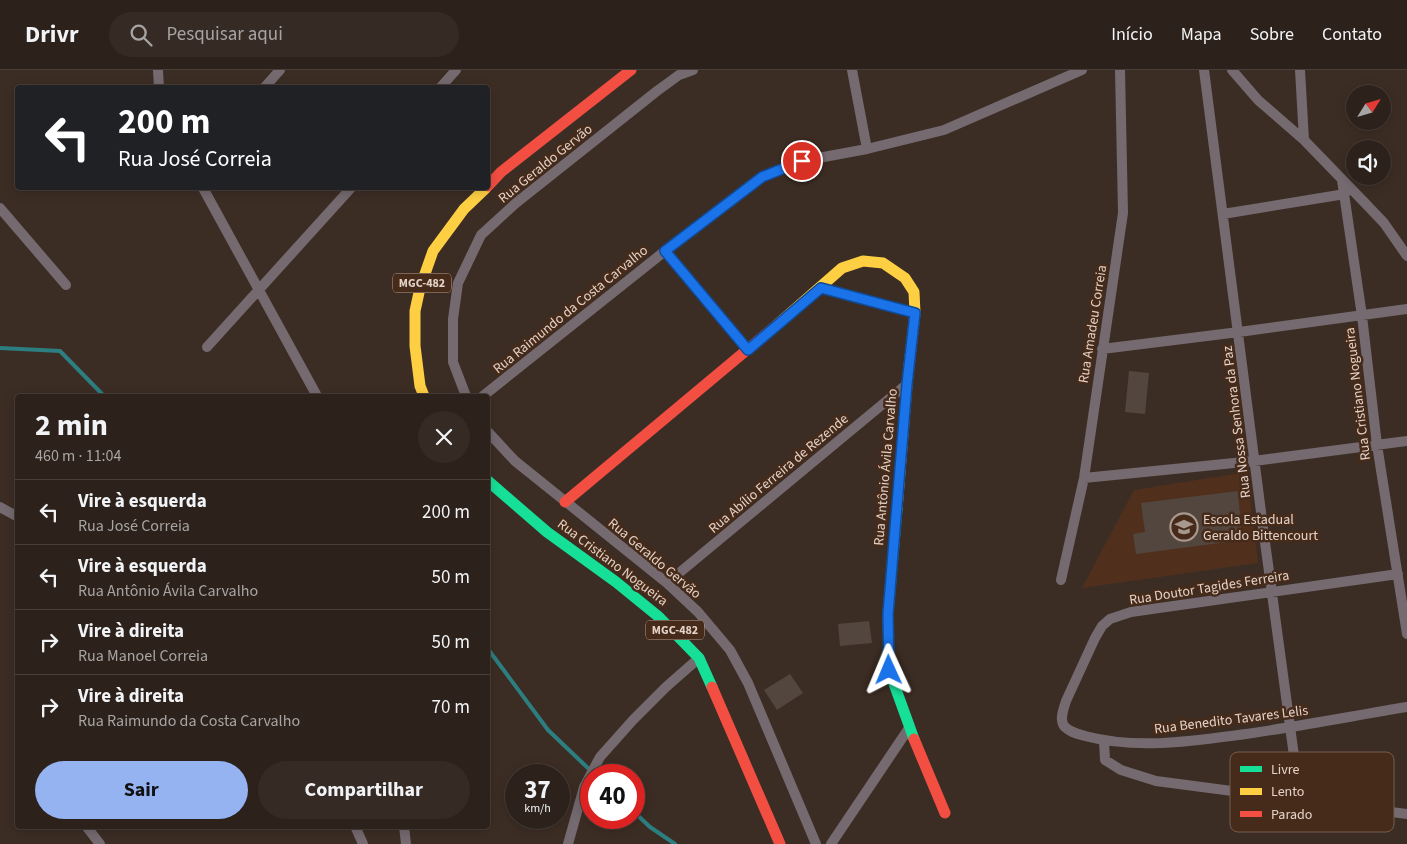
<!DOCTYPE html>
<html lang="pt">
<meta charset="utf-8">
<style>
body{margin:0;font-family:"Source Sans 3",sans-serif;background:#352a24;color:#f1f3f6;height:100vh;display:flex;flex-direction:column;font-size:19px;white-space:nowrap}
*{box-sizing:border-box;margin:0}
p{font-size:16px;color:#a7a4a3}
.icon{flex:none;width:28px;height:28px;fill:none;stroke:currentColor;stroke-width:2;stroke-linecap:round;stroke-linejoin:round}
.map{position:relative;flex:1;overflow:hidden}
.side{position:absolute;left:15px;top:324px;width:475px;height:435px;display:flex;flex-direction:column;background:#2d221b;border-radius:5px;box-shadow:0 2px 12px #0003,0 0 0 1px #483f3a}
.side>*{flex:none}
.banner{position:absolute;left:15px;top:15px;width:475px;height:105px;border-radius:5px;box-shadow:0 2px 12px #0003,0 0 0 1px #483f3a;background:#202124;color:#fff;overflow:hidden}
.needle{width:32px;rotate:53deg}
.fabs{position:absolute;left:1346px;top:15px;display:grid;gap:10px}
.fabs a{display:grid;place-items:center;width:45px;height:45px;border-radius:50%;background:#2d221b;box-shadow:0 2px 12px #0003,0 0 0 1px #483f3a;font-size:25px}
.speed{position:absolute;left:505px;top:694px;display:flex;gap:10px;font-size:25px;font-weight:700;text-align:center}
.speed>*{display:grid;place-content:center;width:65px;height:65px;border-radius:50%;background:#2d221b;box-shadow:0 2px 12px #0003,0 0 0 1px #483f3a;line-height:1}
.speed small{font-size:12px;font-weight:400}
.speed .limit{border:8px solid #d22;background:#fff;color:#111}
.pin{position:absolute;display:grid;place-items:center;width:42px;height:42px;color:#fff;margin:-21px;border:2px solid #fff;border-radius:50%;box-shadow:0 1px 5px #0007}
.me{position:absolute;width:55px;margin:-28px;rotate:359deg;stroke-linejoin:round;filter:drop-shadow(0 0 4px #0008)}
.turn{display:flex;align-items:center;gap:18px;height:105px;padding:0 20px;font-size:22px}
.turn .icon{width:65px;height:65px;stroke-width:2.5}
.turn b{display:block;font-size:35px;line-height:42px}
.round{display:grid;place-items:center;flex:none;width:52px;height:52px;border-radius:26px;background:#352a24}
.head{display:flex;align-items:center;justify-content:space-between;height:85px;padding:0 20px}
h1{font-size:30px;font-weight:700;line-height:38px}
.primary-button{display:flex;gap:10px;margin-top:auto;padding:10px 20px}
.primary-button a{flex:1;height:58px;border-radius:30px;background:#95b2f1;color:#111;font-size:20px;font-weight:700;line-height:58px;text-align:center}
.primary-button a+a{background:#352a24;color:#f1f3f6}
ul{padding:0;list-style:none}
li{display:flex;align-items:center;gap:15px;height:65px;padding:0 20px;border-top:1px solid #483f3a}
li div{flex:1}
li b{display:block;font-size:19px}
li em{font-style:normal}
header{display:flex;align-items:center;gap:30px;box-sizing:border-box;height:70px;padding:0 25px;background:#2d221b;border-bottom:1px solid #483f3a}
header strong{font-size:24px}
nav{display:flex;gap:28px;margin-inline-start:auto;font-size:18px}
.search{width:350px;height:45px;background:#352a24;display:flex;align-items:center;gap:12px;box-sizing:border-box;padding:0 18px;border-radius:28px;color:#a7a4a3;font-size:19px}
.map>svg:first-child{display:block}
.built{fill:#50301d}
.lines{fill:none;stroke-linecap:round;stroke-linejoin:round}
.stream{stroke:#2c7e80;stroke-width:4}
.building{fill:#53463e}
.street{stroke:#746a70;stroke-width:10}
.fast{stroke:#16e098;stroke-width:11}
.slow{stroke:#ffcf43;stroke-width:11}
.jam{stroke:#f24e42;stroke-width:11}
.route-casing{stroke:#114b97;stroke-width:12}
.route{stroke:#1a73e8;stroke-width:9}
.labels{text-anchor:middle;stroke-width:5;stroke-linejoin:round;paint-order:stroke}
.shield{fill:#462b1a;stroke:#b5a093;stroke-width:1}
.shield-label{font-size:12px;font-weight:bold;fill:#e4d2c7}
.street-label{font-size:14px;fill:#e4d2c7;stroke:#462b1a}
.poi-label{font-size:14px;fill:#e4d2c7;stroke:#462b1a;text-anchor:start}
.key{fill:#462b1a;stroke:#755d4e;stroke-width:1}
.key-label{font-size:14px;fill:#e4d2c7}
</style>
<header>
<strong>Drivr</strong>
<div class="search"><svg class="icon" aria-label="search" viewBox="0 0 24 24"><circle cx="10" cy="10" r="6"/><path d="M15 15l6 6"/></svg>Pesquisar aqui</div>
<nav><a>Início</a><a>Mapa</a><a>Sobre</a><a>Contato</a></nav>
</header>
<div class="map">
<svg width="1407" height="774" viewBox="0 0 1407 774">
<rect width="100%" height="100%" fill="#3c2d24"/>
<path class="built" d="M1247 402 1258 493 1082 518 1134 420Z"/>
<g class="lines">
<path class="stream" d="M0 278 60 281 104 326
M488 579 548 660 591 701
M634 742 650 757 675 774"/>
</g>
<path class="building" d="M1129 301 1149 303 1145 344 1125 342Z
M1238 421 1242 470 1136 484 1133 464 1145 462 1141 433Z
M869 551 872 573 840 576 838 554Z
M790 604 803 623 777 640 764 620Z"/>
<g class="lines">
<path class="street" d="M158 0 159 18
M852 0 867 79
M1204 0C1235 243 1266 487 1300 730
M1232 0 1258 30 1304 70 1365 133 1384 153 1407 186
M1300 0 1304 70
M264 18 280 0
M440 18 456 0
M1342 110 1362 246 1377 375 1407 564
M203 118 317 326
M0 138 66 215
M1223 144 1345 124
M665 181 748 280
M821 218 915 243
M207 277 351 118
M1102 279 1239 262 1407 239
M466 326 453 292V249L458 213 481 165 516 133 657 21 679 5 693 0
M483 326 665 181 762 107 802 91 867 79 944 60 1082 0
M488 362 515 391 667 513 698 542 730 580 748 613 816 774
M1084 408 1254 391 1407 371
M0 437 18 447
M1398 504 1131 542 1110 549 1102 556 1095 568 1066 631C1064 638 1059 649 1064 656 1069 662 1078 664 1085 666 1138 680 1193 671 1246 664 1300 656 1353 646 1407 637
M1061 510 1084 408 1123 143 1120 0
M667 513 907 314
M1104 671 1105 690 1121 700 1156 711 1407 744
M86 756 100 774
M355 756 363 774
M404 756 406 774
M568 774 584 717 600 687 633 650 666 617 699 588
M831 774 909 658"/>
<path class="fast" d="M488 411 547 462 616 512 659 547 699 588 712 617
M897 439 888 543 889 600 914 669"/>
<path class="slow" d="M778 254 842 198 863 191 883 193 905 208 914 222 915 243 907 314 897 439
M424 326 420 316 415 276V241L420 218 433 181 464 139 486 118"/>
<path class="jam" d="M488 116 501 102 631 0
M565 432 778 254
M712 617 780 774
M914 669 945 743"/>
</g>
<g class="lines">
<g class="route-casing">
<path id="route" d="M802 91 762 107 665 181 748 280 821 218 915 243 907 314 888 544 889 600"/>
</g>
<use href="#route" class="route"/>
</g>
<defs>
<g id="school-ring" transform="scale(1.4375)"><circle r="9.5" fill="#462b1a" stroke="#a9988e" stroke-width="1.5"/><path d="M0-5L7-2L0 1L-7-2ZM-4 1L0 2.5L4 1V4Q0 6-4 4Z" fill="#a9988e"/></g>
</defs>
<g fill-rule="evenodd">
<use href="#school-ring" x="1184" y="457"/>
</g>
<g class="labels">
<g class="shield">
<rect x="393" y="203.5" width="58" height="19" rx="4"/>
<rect x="646" y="550.5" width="58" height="19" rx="4"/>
</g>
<g class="shield-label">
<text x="422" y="217">MGC-482</text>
<text x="675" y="564">MGC-482</text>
</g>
<g class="street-label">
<text transform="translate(545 93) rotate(-39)" y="5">Rua Geraldo Gervão</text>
<text transform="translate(570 239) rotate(-39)" y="5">Rua Raimundo da Costa Carvalho</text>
<text transform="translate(1092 254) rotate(-81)" y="5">Rua Amadeu Correia</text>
<text transform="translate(1357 324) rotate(-97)" y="5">Rua Cristiano Nogueira</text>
<text transform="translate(1236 352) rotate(-97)" y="5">Rua Nossa Senhora da Paz</text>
<text transform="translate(885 397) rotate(-85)" y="5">Rua Antônio Ávila Carvalho</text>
<text transform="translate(778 403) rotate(-40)" y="5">Rua Abílio Ferreira de Rezende</text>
<text transform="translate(655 488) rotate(40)" y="5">Rua Geraldo Gervão</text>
<text transform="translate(613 492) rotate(37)" y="5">Rua Cristiano Nogueira</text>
<text transform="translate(1209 517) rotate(-9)" y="5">Rua Doutor Tagides Ferreira</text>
<text transform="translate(1231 649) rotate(-7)" y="5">Rua Benedito Tavares Lelis</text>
</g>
<g class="poi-label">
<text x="1203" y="454">Escola Estadual<tspan x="1203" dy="16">Geraldo Bittencourt</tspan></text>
</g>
</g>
<rect x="1230" y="682" width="164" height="80" rx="8" class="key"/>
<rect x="1240" y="696" width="22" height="6" fill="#16e098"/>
<rect x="1240" y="718" width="22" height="7" fill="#ffcf43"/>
<rect x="1240" y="741" width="22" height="6" fill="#f24e42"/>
<g class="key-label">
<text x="1271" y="704">Livre</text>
<text x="1271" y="726">Lento</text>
<text x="1271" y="749">Parado</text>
</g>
</svg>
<div class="fabs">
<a><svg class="needle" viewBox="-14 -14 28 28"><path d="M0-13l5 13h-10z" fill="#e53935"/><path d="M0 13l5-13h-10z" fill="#a7a4a3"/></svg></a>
<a><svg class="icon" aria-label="sound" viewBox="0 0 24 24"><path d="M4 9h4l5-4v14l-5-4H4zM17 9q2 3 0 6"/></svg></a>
</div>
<div class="speed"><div>37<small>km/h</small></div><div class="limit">40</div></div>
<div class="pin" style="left:802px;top:91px;background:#d93025"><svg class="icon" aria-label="arrive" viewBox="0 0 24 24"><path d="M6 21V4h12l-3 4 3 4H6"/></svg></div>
<svg class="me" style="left:889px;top:600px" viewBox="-20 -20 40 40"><path d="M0-17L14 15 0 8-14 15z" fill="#1a73e8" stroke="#fff" stroke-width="4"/></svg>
<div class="banner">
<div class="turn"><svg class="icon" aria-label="left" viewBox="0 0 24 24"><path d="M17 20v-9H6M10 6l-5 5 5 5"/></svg><div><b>200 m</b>Rua José Correia</div></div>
</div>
<section class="side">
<div class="head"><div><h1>2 min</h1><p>460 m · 11:04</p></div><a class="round"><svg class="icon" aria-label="close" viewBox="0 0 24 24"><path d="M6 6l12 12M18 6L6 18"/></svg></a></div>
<ul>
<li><svg class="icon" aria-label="left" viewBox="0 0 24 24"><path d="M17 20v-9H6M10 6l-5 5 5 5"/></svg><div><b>Vire à esquerda</b><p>Rua José Correia</p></div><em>200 m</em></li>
<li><svg class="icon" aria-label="left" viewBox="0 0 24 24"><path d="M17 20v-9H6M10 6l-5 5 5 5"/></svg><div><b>Vire à esquerda</b><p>Rua Antônio Ávila Carvalho</p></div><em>50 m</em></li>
<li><svg class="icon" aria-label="right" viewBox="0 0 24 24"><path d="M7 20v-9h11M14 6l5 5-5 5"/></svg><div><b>Vire à direita</b><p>Rua Manoel Correia</p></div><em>50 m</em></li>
<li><svg class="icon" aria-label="right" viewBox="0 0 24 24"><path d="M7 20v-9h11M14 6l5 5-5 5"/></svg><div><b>Vire à direita</b><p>Rua Raimundo da Costa Carvalho</p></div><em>70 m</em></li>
</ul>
<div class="primary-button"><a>Sair</a><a>Compartilhar</a></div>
</section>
</div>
